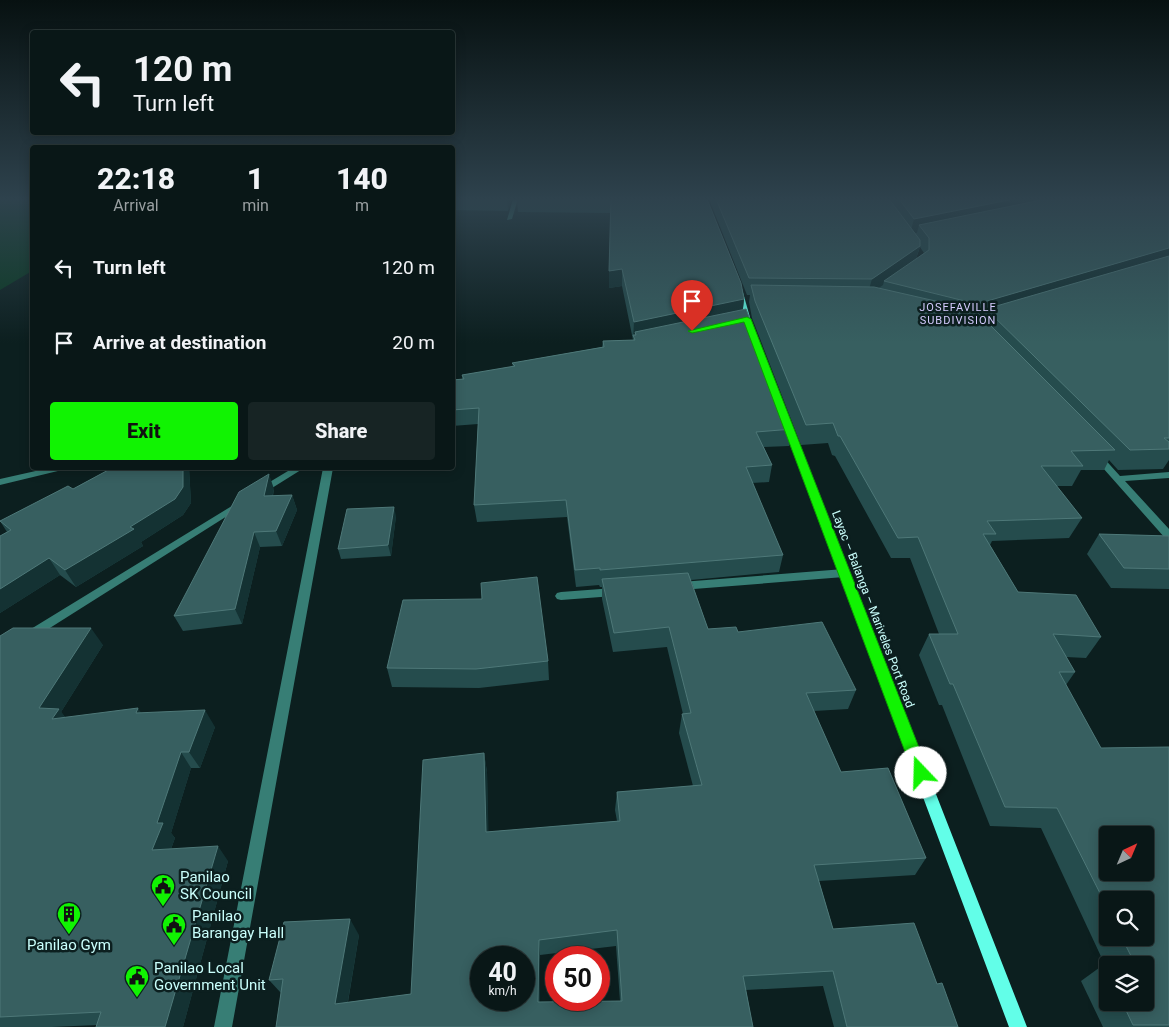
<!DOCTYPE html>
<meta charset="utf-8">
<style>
body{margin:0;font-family:Roboto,sans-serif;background:#172424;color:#f1f3f6;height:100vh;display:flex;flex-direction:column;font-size:19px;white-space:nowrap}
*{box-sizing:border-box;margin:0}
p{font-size:16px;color:#999fa1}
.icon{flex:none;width:28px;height:28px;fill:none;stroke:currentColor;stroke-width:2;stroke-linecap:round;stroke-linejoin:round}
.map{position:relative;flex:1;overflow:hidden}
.details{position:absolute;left:30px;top:145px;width:425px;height:325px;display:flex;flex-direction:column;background:#091717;border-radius:5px;box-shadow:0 2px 12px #0003,0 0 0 1px #293636}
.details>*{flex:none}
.guide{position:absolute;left:30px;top:30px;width:425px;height:105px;border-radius:5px;box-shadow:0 2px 12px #0003,0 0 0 1px #293636;background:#091717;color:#f1f3f6;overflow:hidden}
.needle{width:32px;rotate:44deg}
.tools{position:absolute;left:1099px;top:826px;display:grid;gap:10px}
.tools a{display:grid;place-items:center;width:55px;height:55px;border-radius:5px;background:#091717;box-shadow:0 2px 12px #0003,0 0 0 1px #293636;font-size:25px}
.speed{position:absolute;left:470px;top:946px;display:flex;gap:10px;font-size:25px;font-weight:700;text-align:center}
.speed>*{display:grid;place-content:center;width:65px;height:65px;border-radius:50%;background:#091717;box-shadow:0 2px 12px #0003,0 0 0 1px #293636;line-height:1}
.speed small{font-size:12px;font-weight:400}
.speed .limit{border:8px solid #d22;background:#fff;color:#111}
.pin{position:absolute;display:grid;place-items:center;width:42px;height:42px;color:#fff;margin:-51px -21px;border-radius:50% 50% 50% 0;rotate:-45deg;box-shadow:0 0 5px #0007}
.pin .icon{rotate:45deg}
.me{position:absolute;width:55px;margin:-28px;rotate:339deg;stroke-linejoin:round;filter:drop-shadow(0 0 4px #0008)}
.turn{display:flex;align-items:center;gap:18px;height:105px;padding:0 20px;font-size:22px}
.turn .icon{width:65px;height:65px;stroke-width:2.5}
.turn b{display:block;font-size:35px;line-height:42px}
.eta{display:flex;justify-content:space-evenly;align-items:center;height:85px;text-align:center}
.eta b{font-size:30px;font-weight:800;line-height:35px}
.action{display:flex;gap:10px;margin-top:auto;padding:10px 20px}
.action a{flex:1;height:58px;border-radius:5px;background:#11f302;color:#111;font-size:20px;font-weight:800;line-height:58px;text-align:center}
.action a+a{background:#172424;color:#f1f3f6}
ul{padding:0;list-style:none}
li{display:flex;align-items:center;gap:15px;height:75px;padding:0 20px}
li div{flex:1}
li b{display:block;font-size:19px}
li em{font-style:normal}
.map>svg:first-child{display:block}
.water{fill:#093b21}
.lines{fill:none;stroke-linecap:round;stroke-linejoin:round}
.lane{fill:#377e75;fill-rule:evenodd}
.street{fill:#377e75;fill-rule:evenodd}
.secondary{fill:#62fee8;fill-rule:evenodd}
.wall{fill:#254c4d;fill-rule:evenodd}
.shaded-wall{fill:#143233}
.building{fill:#375f60;stroke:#4e7878;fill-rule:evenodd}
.route{fill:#11f302;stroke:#0b9e01}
.labels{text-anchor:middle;stroke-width:5;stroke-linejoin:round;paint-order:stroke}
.far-neighbourhood-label{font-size:11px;letter-spacing:1px;fill:#d6ccff;stroke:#0c1f1f}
.street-label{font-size:12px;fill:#cafffc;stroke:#0c1f1f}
.near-poi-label{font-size:15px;fill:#cafffc;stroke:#0c1f1f;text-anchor:start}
</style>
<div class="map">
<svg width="1169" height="1027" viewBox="0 0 1169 1027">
<rect width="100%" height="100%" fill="#0c1f1f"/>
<path class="water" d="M0 199H32V271L0 290Z"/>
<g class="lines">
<path class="lane" d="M513 199H518L512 219 507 220Z"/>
<path class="street" d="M1098 454 1101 455 1120 476 1169 472V478L1125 481 1169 529V540L1165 538 1095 459 1093 457 1095 455Z
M49 468H64L62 470 0 485V479Z
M293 468H304L264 493H258L256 491 258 489Z
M323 468H333L232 1027H214Z
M240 501 245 504 243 506 34 638 30 640 26 638 24 635 26 632Z
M844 569 848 570 849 573 848 576 844 577 681 590 677 589 675 586 677 583 681 582Z
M614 588 618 589 620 592 618 595 614 596 561 600 557 599 555 596 557 593 561 592Z"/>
<path class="secondary" d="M739 287 742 289 751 321 750 322 745 321 736 289Z
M787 420 791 423 1027 1027H1009L783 423Z"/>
</g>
<path class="wall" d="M452 199H511L508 211 452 210Z
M517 199H707L744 299 743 309 793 429 789 446 764 447 772 465 769 482 752 483 783 555 779 572 691 580 708 629 738 632 856 690 848 709 814 711 841 772 926 858 915 875 819 881 833 929 937 984 958 1027H834L823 986 746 990 753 1027H276L281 993 269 980 359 935 348 1002 411 994 484 753 487 772 488 832 617 821 615 810 617 792 693 786 679 733 682 714H683L667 647 613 652 602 599V587H600L599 585 576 587 567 517 477 522 474 505 478 424 452 426V380L462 379V375L513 367 512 363 602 347 603 341 633 340 622 286 609 288 610 213 518 212ZM616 946 620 1001 540 1002V955Z
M709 199H1169V460L1163 469 1118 470 1109 460 1104 470H1081L1072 486H1056L1082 518 1069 538 992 541 990 545 1018 592 1101 637 1086 658 1066 657 1075 672 1066 685 1101 748 1169 747V1027H1103L1081 981 1103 965H1105L1041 828 990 826 942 705H939L919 655 929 634H939L910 558H891L835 456 832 455 828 443 801 445 752 318 749 302 750 295H747ZM920 247 924 253 916 259ZM1108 900 1145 938H1108ZM1108 965 1145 1002H1108Z
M112 468H189L191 503 183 515 141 542 143 546 76 587 60 575 0 613V536L7 532 0 521 73 489Z
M274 489 273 496 292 495 297 510 282 546 260 547 242 624 183 631 174 616Z
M396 516 391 556 341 559 338 549Z
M1099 534 1169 536V589L1111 588 1087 554Z
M482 599 548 661 549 680 479 688 392 687 387 668Z
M0 636 103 645 61 712 65 717 141 713 215 727 200 768H191L171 833 175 838 171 849 228 861 183 1027H96L97 1025 52 1027H0Z"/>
<path class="shaded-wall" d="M507 199H511L508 211Z
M1014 199H1047L919 225 917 233 910 234 914 219Z
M920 246 915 262 884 281 883 285 867 296 872 279Z
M1169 248V262L986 309 983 317 971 321 977 304Z
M622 269V286L609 288V271Z
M744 299 742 316 635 332V339L633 335V340L634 322Z
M183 468H189L191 503 183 515 141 542 143 546 76 587 65 570 130 527Z
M269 474 274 489 269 510 264 496Z
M292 495 297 510 282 546 276 531Z
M394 507 396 516 391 556 388 545Z
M254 532 260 547 242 624 235 609Z
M49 558 60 575 0 613V589Z
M91 628 103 645 61 712 72 725H53L39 708Z
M138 708 149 725 136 713Z
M205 710 215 727 200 768 189 752Z
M181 752 191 768 171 833 175 838 165 865 152 850 157 823Z
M484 753 487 772 489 849 486 832Z
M218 846 228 861 183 1027H165Z
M350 919 359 935 345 1018 335 1004Z
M539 940 540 955V1016L538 1002Z"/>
<path class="building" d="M611 199H707L741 283 744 299 634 322 622 269 609 271Z
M716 199H889L920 240V246L872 279 749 278Z
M899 199H1014L914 219Z
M1046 199H1169V248L977 304 884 281 929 250V238L919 225Z
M1169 256V438H1164L1169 442V449L1130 450 986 309Z
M751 285 874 287 975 310 1115 450 1071 451 1083 466H1041L1082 518 987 521 996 534H983L1018 592 1076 595 1101 637 1053 634 1075 672H1059L1101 748 1169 747V1025H1133L1122 1002H1145V965H1108V975L1103 965 1135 964 1122 938H1145V900H1108V909L1057 808 1005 807 953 684H950L929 634H958L918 537 898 538 840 436H838L833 423 806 425 755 301ZM1108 835H1145V872H1108Z
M746 309 793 429 756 432 772 465 746 467 783 555 600 570V568L575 570 566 500 474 505 479 408 452 410V380L464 379 462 375 515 366 512 363 604 347 603 341 635 340 633 335H636L635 332Z
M112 468H183V487L175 499 130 527 134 529 65 570 49 558 0 589V536L11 530 0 521 68 486 73 489Z
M269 474 264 496 292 495 276 531 254 532 235 609 174 616 239 492Z
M394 507 388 545 338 549 347 509Z
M1099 534 1169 536V569L1124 568Z
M688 573 708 629 736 627 738 632 822 622 856 690 806 693 841 772 888 768 926 858 814 865 833 929 914 923 937 984 942 983 958 1027H847L833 971 743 976 753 1027H276L283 979 269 980 284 922 350 919 335 1004 411 994 423 760 484 753 486 832 620 821 617 792 702 785 682 714 691 713 669 627 614 633 602 579ZM617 930 622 1001 538 1002 539 940ZM481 958H524V1000H481Z
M537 577 548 661 476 669 387 668 403 600 482 599 481 583Z
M13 628H91L39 708 59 709 52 719 138 708 136 713 205 710 189 752H181L157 823H163L152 850 218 846 165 1027H96L101 1012 0 1017V636Z"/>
<linearGradient id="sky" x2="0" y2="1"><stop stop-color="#071111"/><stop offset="0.58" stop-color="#2e424d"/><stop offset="1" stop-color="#2e424d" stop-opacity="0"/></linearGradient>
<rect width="1169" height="343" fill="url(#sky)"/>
<path class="route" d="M747 317 751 319 929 773 927 778 921 780 915 778 913 773 744 322 692 333 688 331Z"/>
<defs>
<g id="civic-pin" transform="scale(1.25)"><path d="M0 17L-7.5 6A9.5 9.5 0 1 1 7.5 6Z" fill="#11f302" stroke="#0c1f1f"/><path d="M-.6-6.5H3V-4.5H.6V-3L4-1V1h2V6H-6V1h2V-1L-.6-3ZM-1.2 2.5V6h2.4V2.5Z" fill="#111"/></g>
<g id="building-pin" transform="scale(1.25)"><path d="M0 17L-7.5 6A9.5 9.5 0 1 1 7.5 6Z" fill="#11f302" stroke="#0c1f1f"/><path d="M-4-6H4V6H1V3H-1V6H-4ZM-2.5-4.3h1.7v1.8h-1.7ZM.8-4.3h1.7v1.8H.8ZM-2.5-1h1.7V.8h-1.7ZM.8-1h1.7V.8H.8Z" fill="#111"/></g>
</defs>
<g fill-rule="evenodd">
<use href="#civic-pin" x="163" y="886"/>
<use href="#building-pin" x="69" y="914"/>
<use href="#civic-pin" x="174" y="925"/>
<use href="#civic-pin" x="137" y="977"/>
</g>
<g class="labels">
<g class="far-neighbourhood-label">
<text x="958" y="311">JOSEFAVILLE<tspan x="958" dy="13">SUBDIVISION</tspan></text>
</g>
<g class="street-label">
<text transform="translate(873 609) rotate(69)" y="4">Layac – Balanga – Mariveles Port Road</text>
</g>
<g class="near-poi-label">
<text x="180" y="882">Panilao<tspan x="180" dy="17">SK Council</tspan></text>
<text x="192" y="921">Panilao<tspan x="192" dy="17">Barangay Hall</tspan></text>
<text x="69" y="950" text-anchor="middle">Panilao Gym</text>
<text x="154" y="973">Panilao Local<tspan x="154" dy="17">Government Unit</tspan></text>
</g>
</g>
</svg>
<div class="tools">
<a><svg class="needle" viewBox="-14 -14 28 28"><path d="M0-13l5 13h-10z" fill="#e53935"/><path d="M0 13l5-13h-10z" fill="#999fa1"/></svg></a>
<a><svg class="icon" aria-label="search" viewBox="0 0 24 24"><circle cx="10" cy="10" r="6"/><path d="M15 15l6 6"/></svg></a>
<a><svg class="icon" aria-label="layers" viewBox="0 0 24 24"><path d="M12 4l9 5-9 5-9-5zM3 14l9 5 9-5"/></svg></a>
</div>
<div class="speed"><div>40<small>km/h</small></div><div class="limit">50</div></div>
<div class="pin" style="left:692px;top:331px;background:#d93025"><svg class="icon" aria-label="arrive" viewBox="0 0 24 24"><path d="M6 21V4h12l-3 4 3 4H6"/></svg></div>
<svg class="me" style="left:921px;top:773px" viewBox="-20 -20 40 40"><circle r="19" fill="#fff"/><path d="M0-13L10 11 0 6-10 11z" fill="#11f302"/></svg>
<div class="guide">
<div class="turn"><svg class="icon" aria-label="left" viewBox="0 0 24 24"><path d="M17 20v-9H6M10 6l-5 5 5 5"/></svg><div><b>120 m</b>Turn left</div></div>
</div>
<section class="details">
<div class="eta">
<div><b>22:18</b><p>Arrival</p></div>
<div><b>1</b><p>min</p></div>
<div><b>140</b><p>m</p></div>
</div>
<ul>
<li><svg class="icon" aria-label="left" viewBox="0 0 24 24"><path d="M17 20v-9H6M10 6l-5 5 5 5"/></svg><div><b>Turn left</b></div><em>120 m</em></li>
<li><svg class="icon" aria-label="arrive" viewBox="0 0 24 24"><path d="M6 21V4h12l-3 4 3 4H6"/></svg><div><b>Arrive at destination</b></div><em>20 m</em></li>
</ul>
<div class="action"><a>Exit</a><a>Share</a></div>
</section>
</div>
